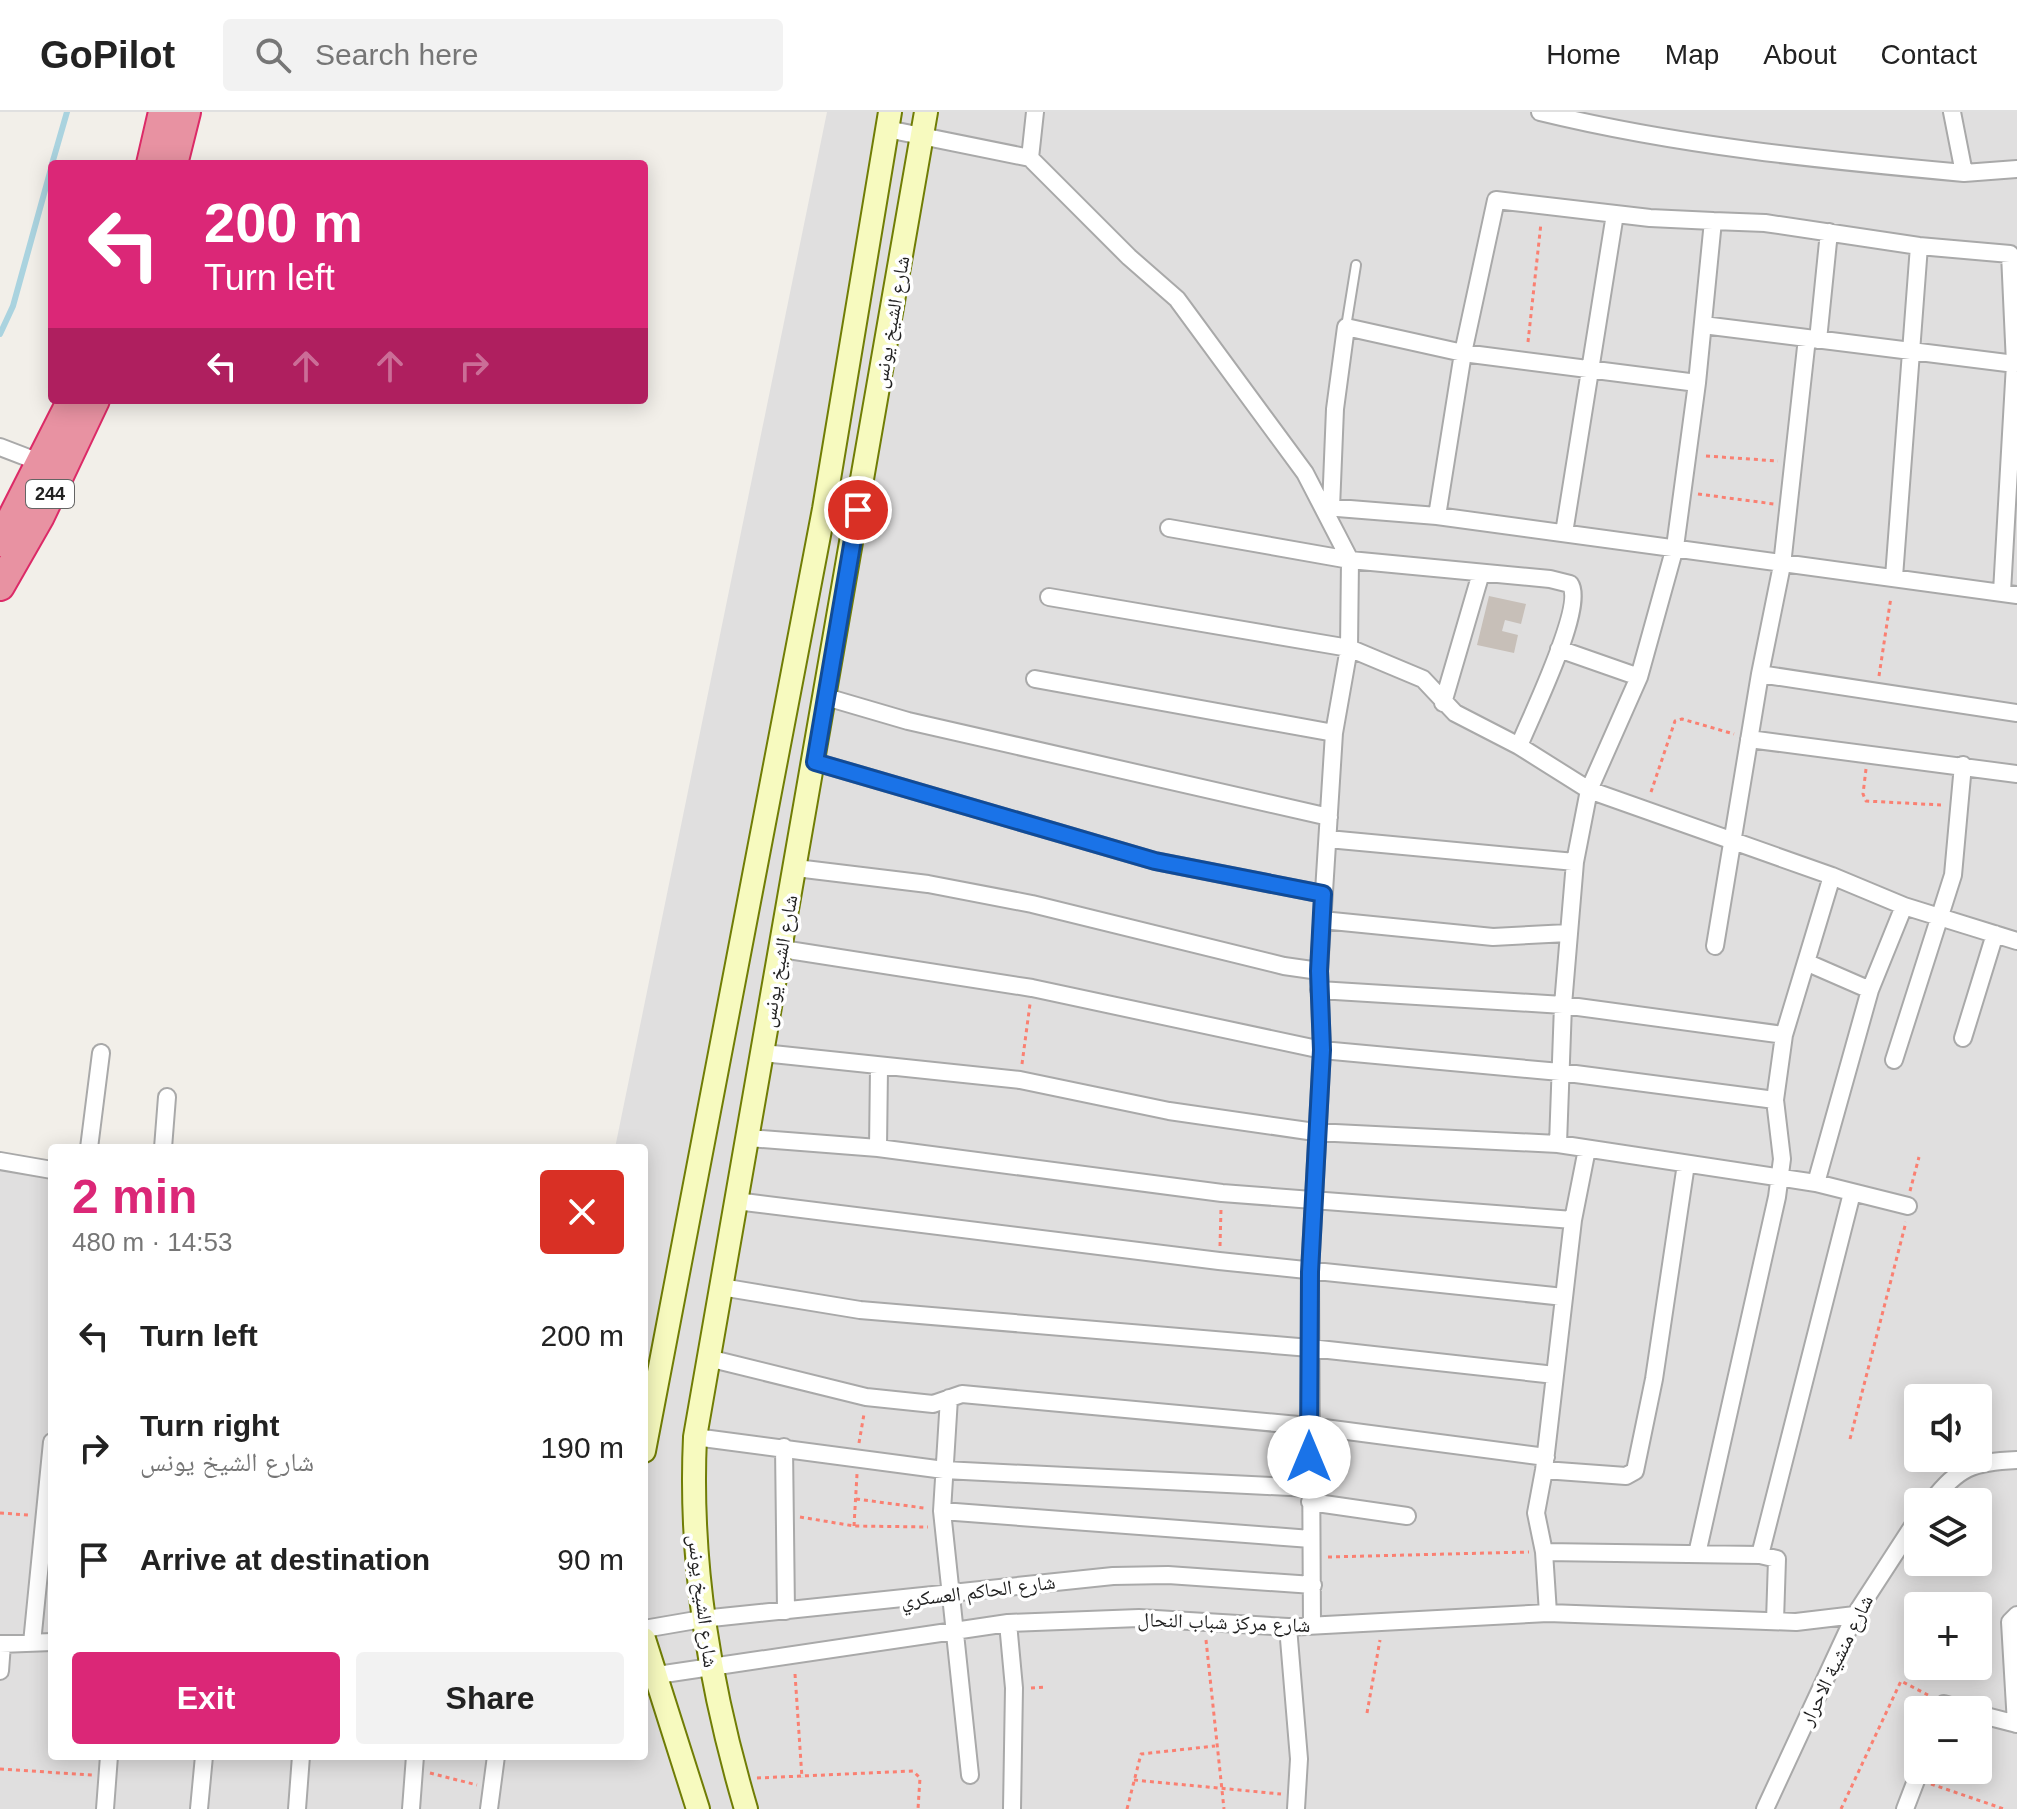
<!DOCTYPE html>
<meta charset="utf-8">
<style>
body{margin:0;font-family:Arial,"Noto Naskh Arabic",sans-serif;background:#f2f2f2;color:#222;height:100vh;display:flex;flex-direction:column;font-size:30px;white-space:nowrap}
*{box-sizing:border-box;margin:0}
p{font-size:26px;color:#767676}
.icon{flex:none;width:44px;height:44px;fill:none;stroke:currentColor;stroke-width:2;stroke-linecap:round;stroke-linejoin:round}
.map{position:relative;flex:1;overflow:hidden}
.drawer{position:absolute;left:48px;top:1032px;width:600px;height:616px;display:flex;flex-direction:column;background:#fff;border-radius:8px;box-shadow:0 4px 20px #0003}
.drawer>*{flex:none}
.banner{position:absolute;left:48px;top:48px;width:600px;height:244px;border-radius:8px;box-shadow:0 4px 20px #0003;background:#db2777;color:#fff;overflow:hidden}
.fabs{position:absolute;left:1904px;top:1272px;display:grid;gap:16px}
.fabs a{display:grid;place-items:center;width:88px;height:88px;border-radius:8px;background:#fff;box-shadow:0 4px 20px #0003;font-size:40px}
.pin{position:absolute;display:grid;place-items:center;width:68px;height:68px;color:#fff;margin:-34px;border:4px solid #fff;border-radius:50%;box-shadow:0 2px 8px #0007}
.me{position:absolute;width:88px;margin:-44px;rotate:0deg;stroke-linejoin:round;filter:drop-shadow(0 0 6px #0008)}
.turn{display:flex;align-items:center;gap:28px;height:168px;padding:0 24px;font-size:36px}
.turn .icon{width:104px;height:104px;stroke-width:2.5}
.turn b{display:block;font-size:56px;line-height:68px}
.lanes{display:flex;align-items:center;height:76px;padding:0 24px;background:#0003;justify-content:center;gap:40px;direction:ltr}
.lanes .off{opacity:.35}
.round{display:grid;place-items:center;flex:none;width:84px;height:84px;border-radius:8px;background:#f2f2f2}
.head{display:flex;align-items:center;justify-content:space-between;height:136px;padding:0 24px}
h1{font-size:48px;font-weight:600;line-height:60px;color:#db2777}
.action{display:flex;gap:16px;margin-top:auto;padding:16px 24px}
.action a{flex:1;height:92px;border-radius:8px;background:#db2777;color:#fff;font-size:32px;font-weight:600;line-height:92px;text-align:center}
.action a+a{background:#f2f2f2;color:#222}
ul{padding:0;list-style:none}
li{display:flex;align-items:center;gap:24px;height:112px;padding:0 24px}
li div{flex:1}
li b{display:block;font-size:30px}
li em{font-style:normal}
header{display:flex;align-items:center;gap:48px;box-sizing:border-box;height:112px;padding:0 40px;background:#fff;border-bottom:2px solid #e0e0e0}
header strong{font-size:38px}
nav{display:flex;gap:44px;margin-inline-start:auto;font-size:28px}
.search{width:560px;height:72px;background:#f2f2f2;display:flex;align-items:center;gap:20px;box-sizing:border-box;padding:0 28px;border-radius:8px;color:#767676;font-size:30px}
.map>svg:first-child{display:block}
.residential{fill:#e0dfdf;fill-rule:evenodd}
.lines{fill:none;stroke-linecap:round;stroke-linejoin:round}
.stream{stroke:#aad3df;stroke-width:6}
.building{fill:#c7bfb8}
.lane-casing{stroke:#a9a9a9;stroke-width:12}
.street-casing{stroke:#a9a9a9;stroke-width:20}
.secondary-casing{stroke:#707d05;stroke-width:26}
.highway-casing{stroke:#dc2a67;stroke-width:32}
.path{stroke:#fa8072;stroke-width:3;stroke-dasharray:4 4;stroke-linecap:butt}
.lane{stroke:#fff;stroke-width:8}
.street{stroke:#fff;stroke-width:16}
.secondary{stroke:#f7fabf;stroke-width:22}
.highway{stroke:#e892a2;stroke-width:28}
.route-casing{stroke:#114b97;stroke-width:20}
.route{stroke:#1a73e8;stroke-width:14}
.labels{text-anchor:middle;stroke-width:7;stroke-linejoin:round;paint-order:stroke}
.shield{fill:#fff;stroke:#646464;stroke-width:2}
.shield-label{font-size:18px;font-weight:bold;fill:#222}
.street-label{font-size:20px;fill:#222;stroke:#fff}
</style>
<header>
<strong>GoPilot</strong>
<div class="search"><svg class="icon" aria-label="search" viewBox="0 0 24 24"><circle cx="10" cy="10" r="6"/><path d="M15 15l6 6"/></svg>Search here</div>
<nav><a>Home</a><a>Map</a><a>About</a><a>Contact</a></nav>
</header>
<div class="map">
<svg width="2017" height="1697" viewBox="0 0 2017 1697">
<rect width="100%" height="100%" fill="#f2efe9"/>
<path class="residential" d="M827 0H2017V1697H0V1039L52 1052V1644H644V1036H615ZM1918 1286H1978V1346H1918ZM1918 1390H1978V1450H1918ZM1918 1494H1978V1554H1918ZM1918 1598H1978V1658H1918Z"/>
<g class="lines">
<path class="stream" d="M52 52 67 0
M0 222 13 194 52 53"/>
</g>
<path class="building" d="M1489 484 1526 492 1521 512 1505 508 1502 519 1518 523 1514 541 1477 533Z"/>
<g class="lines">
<g class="lane-casing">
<path id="lane" d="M1346 215 1356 153"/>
</g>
<g class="street-casing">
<path id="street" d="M1540 0C1679 34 1822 48 1964 61
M1952 0 1964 61 2017 57
M887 17 1030 46 1129 145 1177 187 1305 361 1350 448 1349 536 1334 621 1319 859 1322 938 1310 1160 1312 1513
M1030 46 1035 0
M1703 213 2015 252
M1818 228 1829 120
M0 335 47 353
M1325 395 1437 404 2017 483
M1331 396 1335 297 1346 215 1463 241 1697 271
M1437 404 1463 241 1496 88 1650 106 1713 109
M1169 416 1350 448 1550 467 1570 472C1586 494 1530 606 1519 634
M1564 421 1615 102
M1894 465 1919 134
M1049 485 1349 536 1423 567 1455 601 1519 634 1589 678 1832 764 1904 794 2017 829
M1559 537 1639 565
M1760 562 2017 601
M1035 567 1334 621
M826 585 908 609 1329 705
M1443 591 1481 461
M1749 627 2017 662
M815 650 1155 749 1323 782
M1328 727 1575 750
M796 756 928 772 1032 792 1284 854 1319 859
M1322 808 1493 825 1568 821
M1715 834 1760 562 1782 453 1807 226
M782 837 1032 876 1322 938 1560 960 1775 988
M1808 851 1870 878
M1319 878 1563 893 1784 923
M1963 926 1995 822
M763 941 1020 968 1169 999 1315 1020 1558 1032 1816 1071 1908 1094
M1894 948 1953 763 1963 653
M748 1026 878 1036 1222 1081 1573 1108
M1558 1032 1563 893 1575 750 1589 678 1639 565 1675 435 1697 271 1713 109 1765 111 1919 134 2010 142 2015 252 2002 480
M89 1036 101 941
M163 1036 167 985
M878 1036 879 956
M0 1049 52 1058
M1816 1071 1870 878 1904 794
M736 1089 1219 1149 1564 1185
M721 1175 860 1198 1310 1236 1555 1263
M708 1246 866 1285 933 1292 962 1282 1309 1314 1546 1345
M949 1286 942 1399 970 1663
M695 1325 944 1358 1310 1376
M784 1335 786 1499
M1544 1358 1626 1364 1635 1359 1654 1267 1686 1052
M1310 1390 1407 1404
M1931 1390C1959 1355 1972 1350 2017 1348
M942 1399 1311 1427
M1544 1440 1760 1443 1777 1447 1775 1509
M1697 1442 1777 1085 1782 1047 1775 988 1784 923 1832 764
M1760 1443 1852 1081
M1548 1501 1544 1440 1536 1401 1544 1358 1573 1108 1587 1037
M1008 1511 1014 1576 1012 1697
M1288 1515 1299 1647 1296 1697
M644 1517 702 1507 1113 1464 1168 1463 1313 1473
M32 1531 52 1330
M0 1532 52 1530
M0 1559 2 1532
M644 1565 1008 1511 1139 1506 1288 1515 1548 1501 1796 1510 1855 1503
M1942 1598 1944 1592 1964 1598
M1978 1602 2017 1612
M2016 1612 2010 1510 2017 1503
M105 1697 109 1644
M199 1697 204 1644
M297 1697 301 1644
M411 1697 415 1644
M489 1697 496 1644
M1765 1697 1855 1503 1918 1406
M1905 1697 1920 1658"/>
</g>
<g class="secondary-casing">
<path id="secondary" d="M644 1339 824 397 890 0
M644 1527 698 1697
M746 1697C710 1575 689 1453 695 1325L926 0"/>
</g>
<g class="highway-casing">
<path id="highway" d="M151 52 163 0
M173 52 186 0
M0 430 72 288
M0 474 40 404 95 288"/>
</g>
<path class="path" d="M1528 230 1541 111
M1706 344 1778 349
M1698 382 1774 392
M1879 564 1891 485
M1866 657 1863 682 1866 689 1941 693
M1651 680 1675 609 1682 607 1734 622
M1022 952 1030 892
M1910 1079 1919 1045
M1220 1134 1221 1097
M1850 1327 1906 1110
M859 1331 864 1302
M856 1387 924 1396
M0 1401 28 1403
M800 1405 854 1414 928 1415
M854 1414 857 1362
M1328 1445 1529 1440
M1206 1528 1224 1697
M795 1562 802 1666
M1031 1576 1047 1575
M1367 1601 1380 1528
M0 1657 92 1663
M430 1661 477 1673
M757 1666 913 1659 920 1666 918 1697
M1134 1668 1281 1682
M1931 1672 2004 1697
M1127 1697 1141 1642 1215 1634
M1841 1697 1901 1569 1928 1583"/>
<use href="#lane" class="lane"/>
<use href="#street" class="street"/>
<use href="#secondary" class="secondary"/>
<use href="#highway" class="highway"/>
</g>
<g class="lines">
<g class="route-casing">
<path id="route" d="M858 398 815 650 1155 749 1323 782 1319 859 1322 938 1310 1160 1309 1345"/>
</g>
<use href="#route" class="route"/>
</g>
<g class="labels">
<rect class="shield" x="26" y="368" width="48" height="28" rx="6"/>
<g class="shield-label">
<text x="50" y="388">244</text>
</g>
<g class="street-label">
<text transform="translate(891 210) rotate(-80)" y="7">شارع الشيخ يونس</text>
<text transform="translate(779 849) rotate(-80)" y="7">شارع الشيخ يونس</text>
<text transform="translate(978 1479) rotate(-7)" y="7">شارع الحاكم العسكري</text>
<text transform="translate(703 1489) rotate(83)" y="7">شارع الشيخ يونس</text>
<text transform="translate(1224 1510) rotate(2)" y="7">شارع مركز شباب النحال</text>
<text transform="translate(1836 1548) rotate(-64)" y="7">شارع منشية الاحرار</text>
</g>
</g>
</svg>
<div class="fabs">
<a><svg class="icon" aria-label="sound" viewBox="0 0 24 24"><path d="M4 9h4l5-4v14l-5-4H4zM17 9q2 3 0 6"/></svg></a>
<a><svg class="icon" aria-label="layers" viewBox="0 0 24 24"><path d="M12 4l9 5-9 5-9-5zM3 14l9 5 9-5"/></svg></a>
<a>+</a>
<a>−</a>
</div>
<div class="pin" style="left:858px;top:398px;background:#d93025"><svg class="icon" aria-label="arrive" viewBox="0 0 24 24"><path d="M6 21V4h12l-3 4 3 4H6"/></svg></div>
<svg class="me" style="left:1309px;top:1345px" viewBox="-20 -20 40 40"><circle r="19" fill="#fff"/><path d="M0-13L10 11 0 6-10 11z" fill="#1a73e8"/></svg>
<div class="banner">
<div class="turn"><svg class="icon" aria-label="left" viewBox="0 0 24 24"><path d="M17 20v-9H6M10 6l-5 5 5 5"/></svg><div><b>200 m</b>Turn left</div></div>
<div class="lanes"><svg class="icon" aria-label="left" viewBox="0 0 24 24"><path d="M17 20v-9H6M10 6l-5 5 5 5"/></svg><svg class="icon off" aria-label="ahead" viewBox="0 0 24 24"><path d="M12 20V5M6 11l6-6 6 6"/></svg><svg class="icon off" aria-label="ahead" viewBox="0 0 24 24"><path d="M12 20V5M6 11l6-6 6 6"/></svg><svg class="icon off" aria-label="right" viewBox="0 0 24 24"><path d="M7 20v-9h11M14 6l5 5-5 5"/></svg></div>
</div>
<section class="drawer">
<div class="head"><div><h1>2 min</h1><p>480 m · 14:53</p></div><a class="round" style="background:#d93025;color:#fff"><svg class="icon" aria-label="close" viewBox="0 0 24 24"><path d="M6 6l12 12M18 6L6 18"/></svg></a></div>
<ul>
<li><svg class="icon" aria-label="left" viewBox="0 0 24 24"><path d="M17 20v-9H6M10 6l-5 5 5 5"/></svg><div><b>Turn left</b></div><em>200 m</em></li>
<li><svg class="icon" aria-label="right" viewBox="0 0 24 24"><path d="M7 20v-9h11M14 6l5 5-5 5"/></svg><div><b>Turn right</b><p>شارع الشيخ يونس</p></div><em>190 m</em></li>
<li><svg class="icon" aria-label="arrive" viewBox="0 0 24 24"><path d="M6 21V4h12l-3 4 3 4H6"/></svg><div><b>Arrive at destination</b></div><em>90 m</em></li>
</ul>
<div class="action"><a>Exit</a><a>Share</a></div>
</section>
</div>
